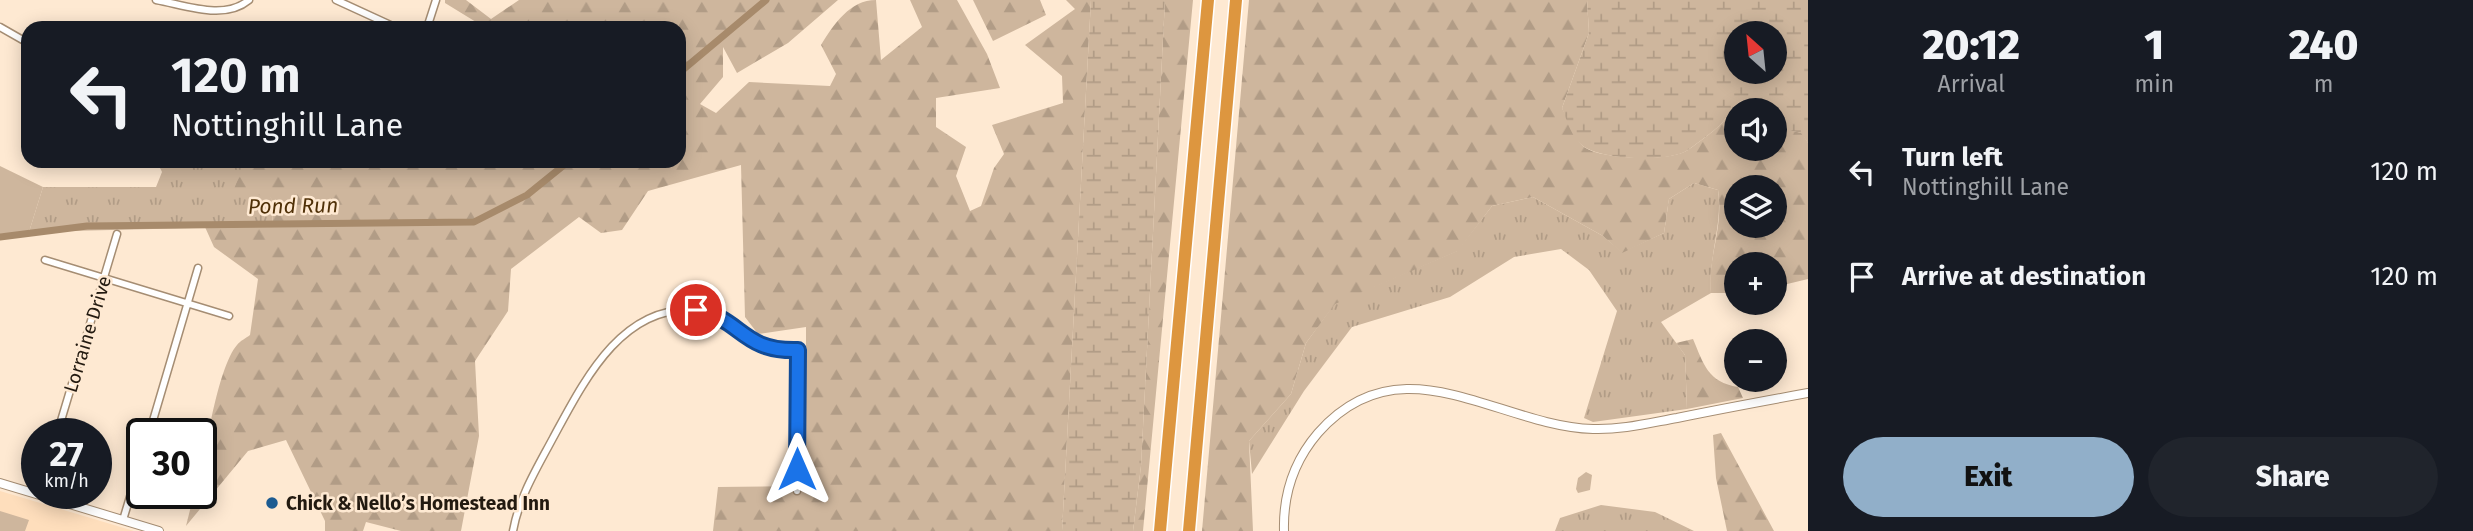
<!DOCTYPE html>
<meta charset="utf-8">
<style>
body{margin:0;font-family:"Fira Sans",sans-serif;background:#20242c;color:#f1f3f6;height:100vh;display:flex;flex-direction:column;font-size:26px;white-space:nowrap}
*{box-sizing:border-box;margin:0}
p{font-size:23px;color:#9ea1a6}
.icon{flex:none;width:38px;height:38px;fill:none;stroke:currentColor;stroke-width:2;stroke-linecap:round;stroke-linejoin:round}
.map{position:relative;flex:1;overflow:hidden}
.sheet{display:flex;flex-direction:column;background:#171b24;width:665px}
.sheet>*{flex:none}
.top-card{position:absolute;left:21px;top:21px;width:665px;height:147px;border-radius:21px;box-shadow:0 4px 18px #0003;background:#171b24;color:#f1f3f6;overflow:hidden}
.needle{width:46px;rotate:333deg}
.controls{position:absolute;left:1724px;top:21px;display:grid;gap:14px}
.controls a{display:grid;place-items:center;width:63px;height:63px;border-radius:50%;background:#171b24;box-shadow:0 4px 18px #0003;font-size:35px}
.speed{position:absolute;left:21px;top:418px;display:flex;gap:14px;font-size:35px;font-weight:700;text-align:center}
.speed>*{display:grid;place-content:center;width:91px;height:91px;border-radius:50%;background:#171b24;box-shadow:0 4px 18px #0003;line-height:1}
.speed small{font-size:18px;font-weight:400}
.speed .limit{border:4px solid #111;border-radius:10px;background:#fff;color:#111}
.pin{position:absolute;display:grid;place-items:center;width:60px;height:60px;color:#fff;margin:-30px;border:4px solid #fff;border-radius:50%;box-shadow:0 2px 7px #0007}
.me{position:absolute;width:77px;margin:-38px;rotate:0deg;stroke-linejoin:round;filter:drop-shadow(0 0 5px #0008)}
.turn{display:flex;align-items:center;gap:24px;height:147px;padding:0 35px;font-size:32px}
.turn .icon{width:91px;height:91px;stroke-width:2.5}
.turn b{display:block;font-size:49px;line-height:60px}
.eta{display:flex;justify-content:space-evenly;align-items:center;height:119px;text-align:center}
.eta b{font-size:42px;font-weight:800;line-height:49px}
.button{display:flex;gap:14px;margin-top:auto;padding:14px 35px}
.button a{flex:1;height:80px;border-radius:42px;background:#91afc9;color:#111;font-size:28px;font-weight:800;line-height:80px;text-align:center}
.button a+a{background:#20242c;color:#f1f3f6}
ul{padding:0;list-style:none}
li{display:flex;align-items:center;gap:21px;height:105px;padding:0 35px}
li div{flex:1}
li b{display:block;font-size:26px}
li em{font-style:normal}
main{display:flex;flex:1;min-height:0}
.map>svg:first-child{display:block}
.built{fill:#fedebc}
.grass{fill:url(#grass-tufts)}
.forest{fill:url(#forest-firs);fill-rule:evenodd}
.wetland{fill:url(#wetland-marsh);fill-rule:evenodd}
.park{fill:#ceb69d}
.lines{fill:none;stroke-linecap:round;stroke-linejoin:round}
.canal{stroke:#a78a6b;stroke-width:7}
.minor-casing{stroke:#a58d73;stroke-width:9}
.tertiary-casing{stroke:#a58d73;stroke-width:10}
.motorway-casing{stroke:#fff;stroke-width:15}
.minor{stroke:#fff;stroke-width:6}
.tertiary{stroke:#fff;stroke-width:8}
.motorway{stroke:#dd963f;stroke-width:12}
.route-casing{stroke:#114b97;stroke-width:18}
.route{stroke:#1a73e8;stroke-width:12}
.poi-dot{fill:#1c5b91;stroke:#fee9d2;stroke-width:2.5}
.labels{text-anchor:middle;stroke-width:5;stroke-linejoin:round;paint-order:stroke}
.street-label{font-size:19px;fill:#231a10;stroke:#fee9d2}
.poi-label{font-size:19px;font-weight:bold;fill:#231a10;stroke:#fee9d2;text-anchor:start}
.water-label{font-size:21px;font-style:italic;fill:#4f3007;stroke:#fee9d2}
</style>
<main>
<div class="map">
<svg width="1808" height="531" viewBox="0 0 1808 531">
<defs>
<pattern id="grass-tufts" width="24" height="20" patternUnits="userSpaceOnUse" patternTransform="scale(1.75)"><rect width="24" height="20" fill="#ceb69d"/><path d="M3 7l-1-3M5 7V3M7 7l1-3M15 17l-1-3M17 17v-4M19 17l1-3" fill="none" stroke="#b19c86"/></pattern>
<pattern id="forest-firs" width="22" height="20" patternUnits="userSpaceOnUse" patternTransform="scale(1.75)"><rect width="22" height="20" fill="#ceb69d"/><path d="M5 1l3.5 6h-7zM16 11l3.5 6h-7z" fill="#b19c86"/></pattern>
<pattern id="wetland-marsh" width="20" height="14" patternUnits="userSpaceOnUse" patternTransform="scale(1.75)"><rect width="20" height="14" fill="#ceb69d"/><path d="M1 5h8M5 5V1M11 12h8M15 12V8" fill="none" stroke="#b19c86"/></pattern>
</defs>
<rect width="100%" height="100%" fill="#fee9d2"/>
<path class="built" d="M0 491 134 531H0Z"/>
<path class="grass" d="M157 161H236L271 198 273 226 29 232 43 187H156L162 172Z
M1694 183 1718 190C1723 225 1708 258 1711 293L1661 322 1685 355 1687 409 1593 422 1584 418 1617 311 1589 270 1561 249 1514 257 1450 297 1352 327 1304 391 1252 474 1249 441 1291 394 1306 343 1335 303 1457 251 1492 206 1533 197 1603 236 1622 252 1664 233 1669 199Z
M1601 505 1655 512 1694 531H1555L1560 518Z"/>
<path class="forest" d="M445 0H466L491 19 519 0H838L788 43 737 73 723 47V77L700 104 716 113 749 82 830 86 836 74 821 45C834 24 850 0 876 0L881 60 922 27 910 0H957L987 54 1000 88 936 98V127L966 147 956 176 970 211 981 206 994 168 1004 154 992 125 1063 103 1062 76 1025 45 1075 9 1066 0H1091L1062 531H713L718 487 806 486V327L758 334 745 317 741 165 648 191 622 230 601 233 579 217 511 269 508 311 475 361 479 436 461 531H401L366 522 363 531H325V521L286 440 248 451 186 526 194 494H201C201 464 218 366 237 345 240 341 246 338 250 335L258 279 214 247 205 227 273 225 271 198 234 189 242 169 236 161H679V28H477L476 22 445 3Z
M973 0H1040L1046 15 993 41Z
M1165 0H1193L1143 531H1133L1141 466Z
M1249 0H1587L1589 33 1562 108C1568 119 1574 138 1583 146 1599 160 1671 162 1688 150 1696 144 1716 130 1722 123 1730 113 1731 106 1743 100L1748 101 1753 110H1736V149H1774L1775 127 1802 133 1808 143V279L1775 287 1774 264H1736V293H1711C1707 258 1724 228 1718 190L1694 183 1669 199 1664 233 1622 253 1603 236 1533 197 1492 206 1458 251 1335 304 1306 343 1291 394 1249 441 1253 531H1202ZM1736 187H1774V226H1736Z
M1693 339C1704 365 1708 382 1738 387L1743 398 1687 409 1685 355 1676 343Z
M1721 433 1774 531H1727L1716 478 1713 435Z"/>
<path class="wetland" d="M1091 0H1165L1141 466 1133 531H1062Z
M1587 0H1808V143L1801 133 1775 127 1774 110H1753L1748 101 1743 100C1731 106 1730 113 1722 123 1716 130 1696 144 1688 150 1669 163 1601 160 1583 146 1572 138 1567 121 1562 108L1589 33ZM1736 33H1774V72H1736Z"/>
<path class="park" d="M0 166 43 187 29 232 0 234Z
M1586 472 1592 475 1590 490 1578 493 1576 489 1578 478Z
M0 511 29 520 25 531H0Z"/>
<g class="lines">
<path class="canal" d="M679 73 766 0
M0 237 87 226 474 222 527 195 569 161"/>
<g class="minor-casing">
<path id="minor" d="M156 0C185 5 224 21 249 0
M336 0 397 28
M0 27 28 43
M427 28 436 0
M45 260 229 316
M57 434 117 234
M149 434 198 268
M123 520 142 457
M513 531C519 497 537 468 553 438 583 383 621 304 696 310 721 312 732 329 751 341 766 350 781 350 798 350L797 491"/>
</g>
<g class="tertiary-casing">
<path id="tertiary" d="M0 483 159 531
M1284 531C1283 494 1294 461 1318 433 1402 338 1497 426 1593 429 1621 430 1649 423 1677 418 1721 409 1764 401 1808 393"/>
</g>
<g class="motorway-casing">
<path id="motorway" d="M1160 531 1208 0
M1189 531 1236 0"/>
</g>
<use href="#minor" class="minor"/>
<use href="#tertiary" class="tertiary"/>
<use href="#motorway" class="motorway"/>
</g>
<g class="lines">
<g class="route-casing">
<path id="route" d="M696 310C742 318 741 352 798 350L797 469"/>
</g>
<use href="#route" class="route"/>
</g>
<circle class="poi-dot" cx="272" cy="503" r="7"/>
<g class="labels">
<g class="street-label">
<text transform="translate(87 334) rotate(-73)" y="7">Lorraine Drive</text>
</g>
<g class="poi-label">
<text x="286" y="510">Chick &amp; Nello’s Homestead Inn</text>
</g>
<g class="water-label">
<text transform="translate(293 206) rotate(-1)" y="7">Pond Run</text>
</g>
</g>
</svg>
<div class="controls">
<a><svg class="needle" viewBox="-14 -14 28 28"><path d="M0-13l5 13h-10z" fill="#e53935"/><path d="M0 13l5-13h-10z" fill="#9ea1a6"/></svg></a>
<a><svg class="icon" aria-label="sound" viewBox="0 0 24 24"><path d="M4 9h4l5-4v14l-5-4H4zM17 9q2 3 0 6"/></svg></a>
<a><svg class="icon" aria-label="layers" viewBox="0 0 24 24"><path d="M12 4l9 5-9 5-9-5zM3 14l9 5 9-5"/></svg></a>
<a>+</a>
<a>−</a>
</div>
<div class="speed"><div>27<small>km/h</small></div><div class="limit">30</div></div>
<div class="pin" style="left:696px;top:310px;background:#d93025"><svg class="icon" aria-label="arrive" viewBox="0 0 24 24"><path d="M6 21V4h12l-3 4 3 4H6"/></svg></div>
<svg class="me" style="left:797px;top:469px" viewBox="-20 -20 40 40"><path d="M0-17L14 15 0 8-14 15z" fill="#1a73e8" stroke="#fff" stroke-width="4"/></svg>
<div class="top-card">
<div class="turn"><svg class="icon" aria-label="left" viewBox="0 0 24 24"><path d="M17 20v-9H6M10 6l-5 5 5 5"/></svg><div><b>120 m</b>Nottinghill Lane</div></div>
</div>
</div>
<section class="sheet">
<div class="eta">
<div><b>20:12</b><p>Arrival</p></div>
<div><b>1</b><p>min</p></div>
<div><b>240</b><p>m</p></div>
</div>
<ul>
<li><svg class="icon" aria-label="left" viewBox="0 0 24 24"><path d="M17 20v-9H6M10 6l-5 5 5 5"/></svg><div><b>Turn left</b><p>Nottinghill Lane</p></div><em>120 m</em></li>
<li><svg class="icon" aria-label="arrive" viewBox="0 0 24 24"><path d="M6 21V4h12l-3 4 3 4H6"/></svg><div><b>Arrive at destination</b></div><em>120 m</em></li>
</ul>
<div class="button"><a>Exit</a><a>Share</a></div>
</section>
</main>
